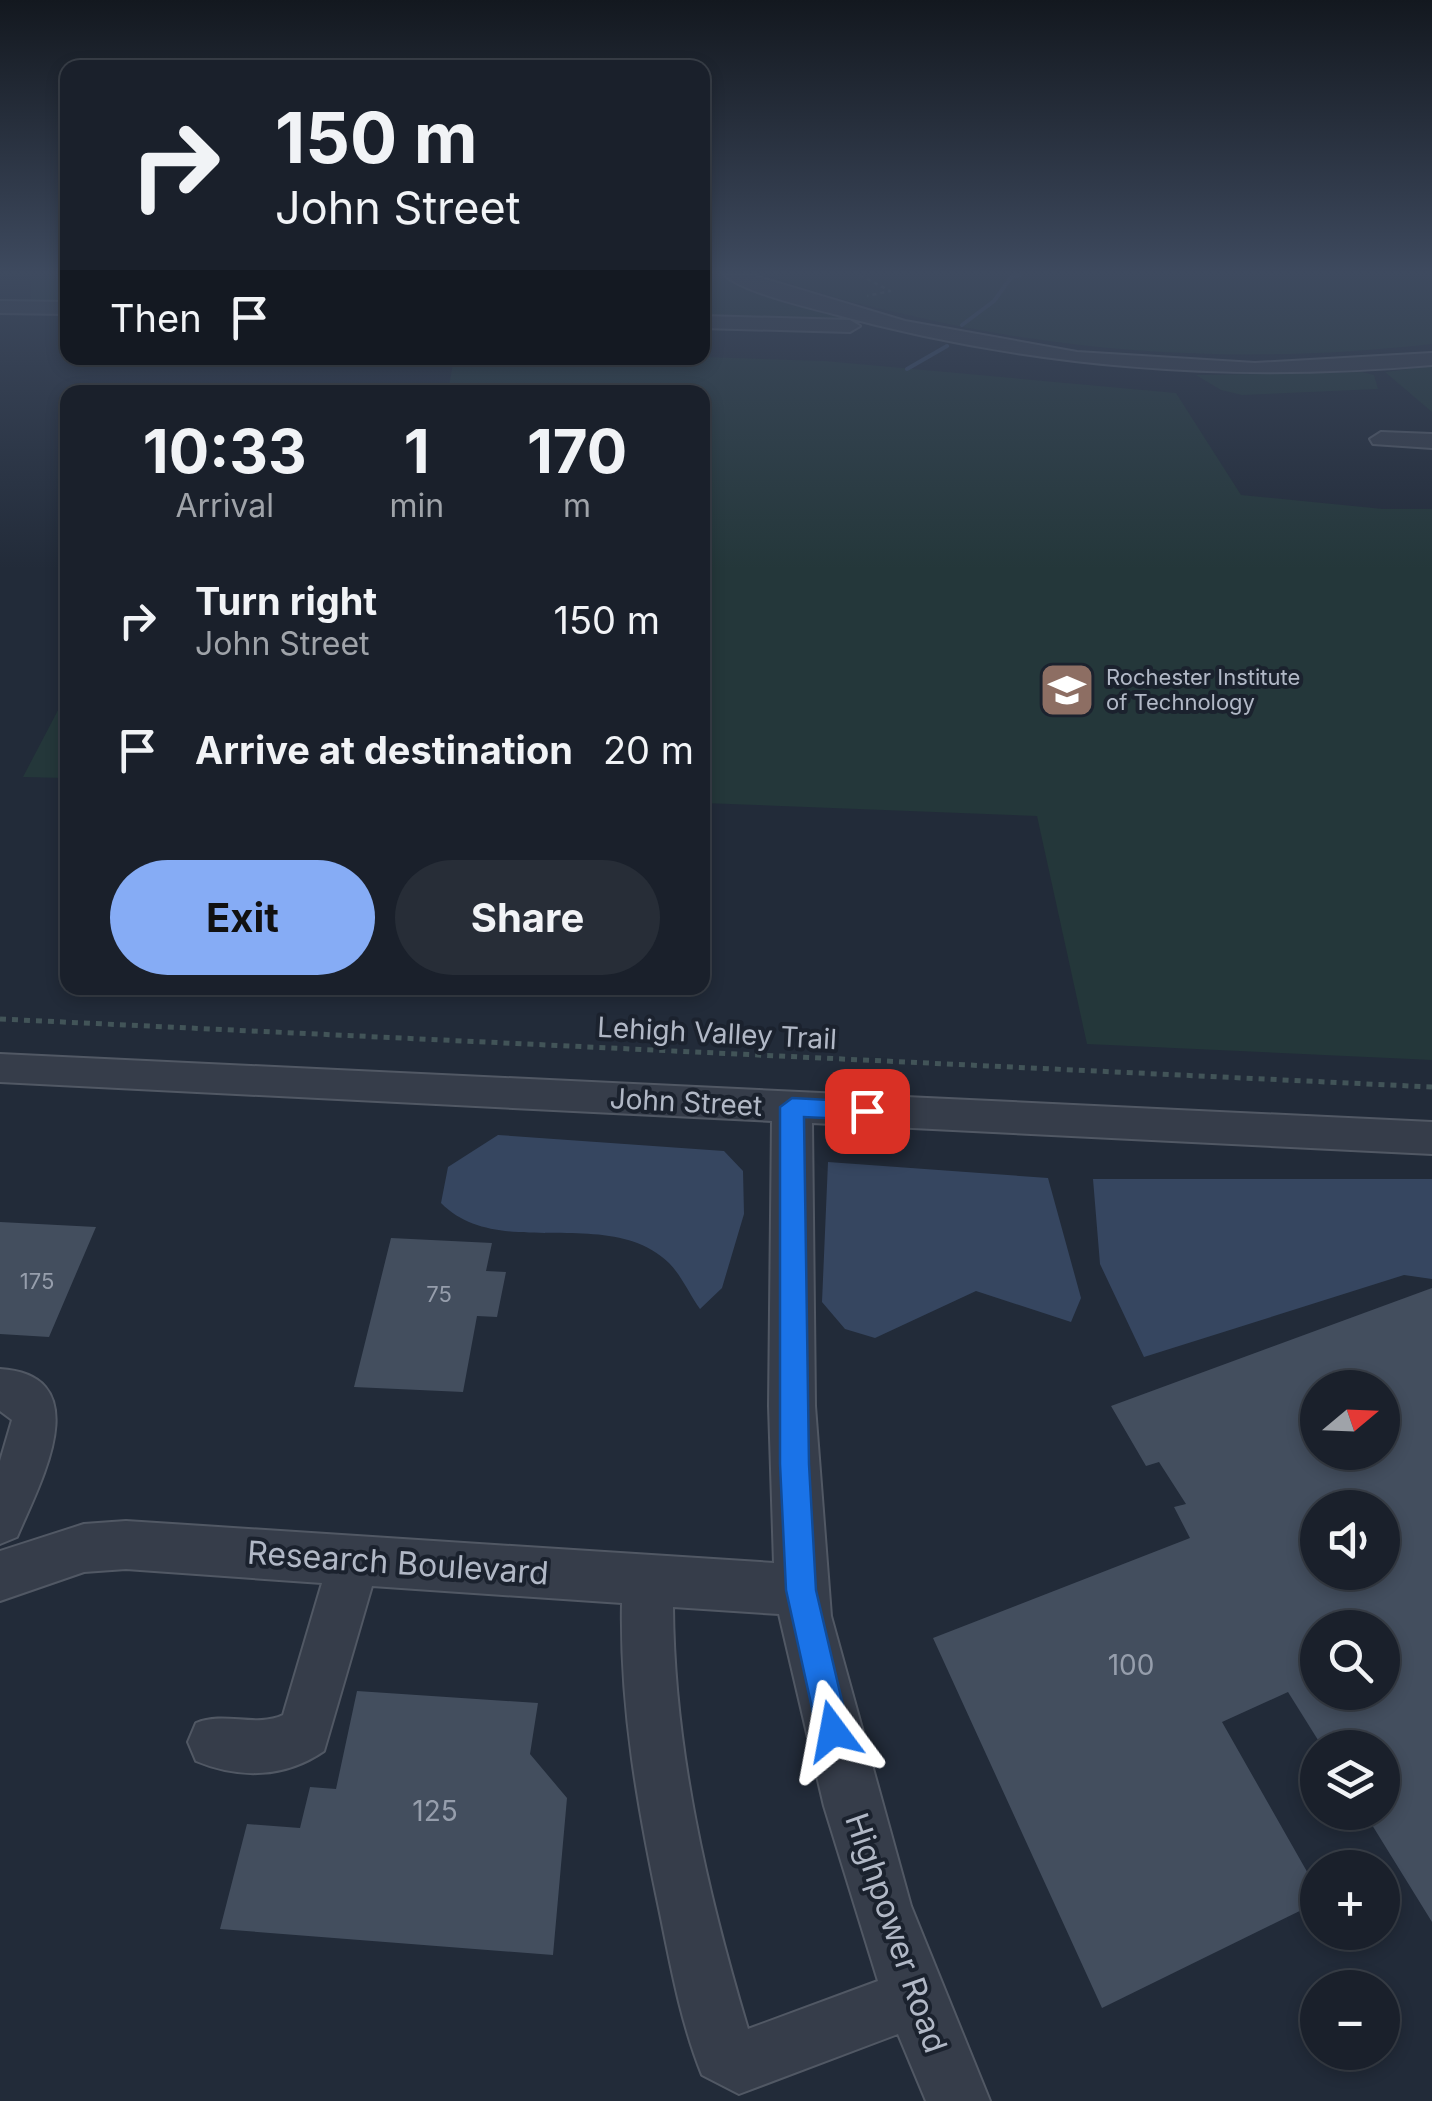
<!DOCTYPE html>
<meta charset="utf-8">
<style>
body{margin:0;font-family:Inter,sans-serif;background:#272d37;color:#f1f3f6;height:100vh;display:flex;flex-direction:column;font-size:38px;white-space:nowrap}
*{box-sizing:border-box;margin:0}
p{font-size:32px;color:#9fa3a9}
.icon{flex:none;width:55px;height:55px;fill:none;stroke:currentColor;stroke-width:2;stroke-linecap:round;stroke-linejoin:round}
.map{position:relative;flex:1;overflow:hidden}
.drawer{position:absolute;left:60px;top:385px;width:650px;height:610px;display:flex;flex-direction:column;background:#1a202b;border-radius:20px;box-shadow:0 5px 15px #0003,0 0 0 2px #383e47}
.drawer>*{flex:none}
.top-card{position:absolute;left:60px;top:60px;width:650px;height:305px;border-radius:20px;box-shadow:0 5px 15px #0003,0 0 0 2px #383e47;background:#1a202b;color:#f1f3f6;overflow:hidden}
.needle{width:65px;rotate:71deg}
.controls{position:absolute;left:1300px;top:1370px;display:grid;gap:20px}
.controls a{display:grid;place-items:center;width:100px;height:100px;border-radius:50%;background:#1a202b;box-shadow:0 5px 15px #0003,0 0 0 2px #383e47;font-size:50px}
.pin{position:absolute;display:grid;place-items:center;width:85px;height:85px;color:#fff;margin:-42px;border-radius:20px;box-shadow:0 5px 15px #0006}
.me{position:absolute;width:110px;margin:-55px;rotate:347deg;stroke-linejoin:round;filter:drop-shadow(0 0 8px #0008)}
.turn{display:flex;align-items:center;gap:35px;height:210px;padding:0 50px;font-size:45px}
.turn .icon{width:130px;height:130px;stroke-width:2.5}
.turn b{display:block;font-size:70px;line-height:85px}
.then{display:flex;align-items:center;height:95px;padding:0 50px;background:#0003;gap:20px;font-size:38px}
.eta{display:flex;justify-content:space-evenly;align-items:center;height:170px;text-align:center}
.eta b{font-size:60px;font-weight:700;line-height:70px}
.cta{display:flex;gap:20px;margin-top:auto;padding:20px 50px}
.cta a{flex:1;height:115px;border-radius:60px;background:#86acf5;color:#111;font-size:40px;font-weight:700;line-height:115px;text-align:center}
.cta a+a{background:#272d37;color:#f1f3f6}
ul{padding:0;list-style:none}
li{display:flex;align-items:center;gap:30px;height:130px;padding:0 50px}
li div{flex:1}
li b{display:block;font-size:38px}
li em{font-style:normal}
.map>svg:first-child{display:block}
.green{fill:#24373a}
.water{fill:#364660}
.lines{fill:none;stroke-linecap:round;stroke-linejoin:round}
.stream{stroke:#364660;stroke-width:4}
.building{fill:#434e5e;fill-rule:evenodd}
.minor-casing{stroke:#515864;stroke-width:4}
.path-far1{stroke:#425458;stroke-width:2.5;stroke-dasharray:4 4;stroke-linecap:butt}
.path{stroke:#425458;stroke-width:5;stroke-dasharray:6 6;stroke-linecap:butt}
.minor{fill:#363d4a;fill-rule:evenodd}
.route{fill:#1a73e8;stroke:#114b97;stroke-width:2.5}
.labels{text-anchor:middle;stroke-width:8;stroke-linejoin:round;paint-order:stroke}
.far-poi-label{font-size:22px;fill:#b1b8c6;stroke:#1b222e;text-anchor:start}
.number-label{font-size:22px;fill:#969eac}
.street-label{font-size:28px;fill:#b1b8c6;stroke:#1b222e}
.near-number-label{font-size:28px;fill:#969eac}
.near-street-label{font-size:32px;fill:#b1b8c6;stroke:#1b222e}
</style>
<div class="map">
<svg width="1432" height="2101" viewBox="0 0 1432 2101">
<rect width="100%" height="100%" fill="#222b39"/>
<path class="green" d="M31 275H67V306L31 305Z
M703 275H721L848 320H703Z
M769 275H1432V344C1256 364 1081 356 908 315 862 305 813 293 769 275Z
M703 357 825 361 1176 393 1241 495 1383 509H1432V1060L1087 1044 1037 816 703 803 702 392H448L454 358Z
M1432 366V412L1385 372Z
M1362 372 1374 375 1378 389 1242 395 1221 390 1196 375Z
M67 693V778L23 777Z"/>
<path class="water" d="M498 1135 724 1151 743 1171 744 1214 722 1288 700 1309C690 1295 681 1275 669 1263 608 1204 499 1262 441 1203L448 1167Z
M828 1162 1048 1178 1081 1298 1071 1322 976 1291 875 1338 845 1329 822 1302Z
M1093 1179H1432V1279L1404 1275 1144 1357 1100 1264Z"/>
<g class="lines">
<path class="stream" d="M962 325 994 301 1012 276 1020 275
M907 369 947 346"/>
</g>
<path class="building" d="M0 1222 96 1227 49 1337 0 1334Z
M391 1238 492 1243 486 1271 506 1272 497 1317 477 1316 463 1392 354 1387Z
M1432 1288V1922L1364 1812H1382V1748H1323L1288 1692 1222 1722 1318 1891V1902L1102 2008 933 1638 1190 1538 1174 1507 1186 1504 1159 1462 1146 1466 1111 1406ZM1318 1388H1382V1452H1318ZM1318 1508H1382V1572H1318ZM1318 1628H1382V1692H1318Z
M357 1691 538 1703 530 1754 567 1798 553 1955 220 1929 247 1824 300 1828 310 1787 336 1789Z"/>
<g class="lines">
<g class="minor-casing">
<path id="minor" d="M724 275H752L905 321 1077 352 1255 363 1432 353V365C1226 383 1030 368 830 313 803 306 744 292 724 275Z
M0 301 68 302V314L0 313Z
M702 316 850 320 860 326 850 332 702 328Z
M1381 432 1432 434V448L1373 444 1370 439Z
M0 1054 1432 1122V1154L812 1123 815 1406 831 1616 911 1906 990 2101H926L898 2034 739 2094 702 2075C681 2023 671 1967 660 1913 638 1809 620 1709 622 1603L372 1586 324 1751C285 1778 239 1779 196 1761L188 1742 196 1723C225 1711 255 1728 283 1715L322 1583 126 1569 84 1572 0 1601V1551L84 1524 126 1521 774 1563 769 1406 772 1121 0 1082ZM673 1607 779 1614 824 1806 878 1981 748 2029C707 1892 674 1749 673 1607Z
M0 1369C100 1375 39 1485 17 1537L0 1544V1461L12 1420 0 1411Z"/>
</g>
<path class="path-far1" d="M860 275 890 291 867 296"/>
<path class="path" d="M0 1019 1432 1087"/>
<use href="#minor" class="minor"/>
</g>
<linearGradient id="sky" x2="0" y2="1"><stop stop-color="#13181f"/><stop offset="0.48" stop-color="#3e4a5f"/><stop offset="1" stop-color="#3e4a5f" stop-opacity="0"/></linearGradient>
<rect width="1432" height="569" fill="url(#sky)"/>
<path class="route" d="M792 1098 867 1102 879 1111 867 1120 804 1117 809 1464 816 1590 849 1731 845 1743 833 1747 821 1743 817 1731 786 1590 780 1464V1107Z"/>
<defs>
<g id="university-square" transform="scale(2.875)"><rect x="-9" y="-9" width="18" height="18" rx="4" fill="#8d6e63" stroke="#1b222e"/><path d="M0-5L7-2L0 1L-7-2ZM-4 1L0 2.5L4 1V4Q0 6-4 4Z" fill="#fff"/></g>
</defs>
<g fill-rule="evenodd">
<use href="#university-square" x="1067" y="690"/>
</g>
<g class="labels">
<g class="far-poi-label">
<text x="1106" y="685">Rochester Institute<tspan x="1106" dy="25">of Technology</tspan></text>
</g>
<g class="number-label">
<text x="37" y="1289">175</text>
<text x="439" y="1302">75</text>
</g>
<g class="street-label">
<text transform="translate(717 1033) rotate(3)" y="10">Lehigh Valley Trail</text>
<text transform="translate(686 1102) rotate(3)" y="10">John Street</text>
</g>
<g class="near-number-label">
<text x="1131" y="1675">100</text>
<text x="435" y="1821">125</text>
</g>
<g class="near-street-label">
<text transform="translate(398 1563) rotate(4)" y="11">Research Boulevard</text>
<text transform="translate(896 1933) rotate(71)" y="11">Highpower Road</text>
</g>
</g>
</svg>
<div class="controls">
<a><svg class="needle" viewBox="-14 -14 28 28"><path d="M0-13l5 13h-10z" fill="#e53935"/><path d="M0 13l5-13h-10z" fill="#9fa3a9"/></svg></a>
<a><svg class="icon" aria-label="sound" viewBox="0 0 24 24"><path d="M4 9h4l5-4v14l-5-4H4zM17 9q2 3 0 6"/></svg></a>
<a><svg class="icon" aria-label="search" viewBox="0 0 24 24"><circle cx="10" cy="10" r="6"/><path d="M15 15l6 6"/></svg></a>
<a><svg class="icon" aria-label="layers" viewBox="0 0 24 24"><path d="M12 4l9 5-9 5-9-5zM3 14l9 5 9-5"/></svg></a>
<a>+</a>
<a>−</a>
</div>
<div class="pin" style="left:867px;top:1111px;background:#d93025"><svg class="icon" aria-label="arrive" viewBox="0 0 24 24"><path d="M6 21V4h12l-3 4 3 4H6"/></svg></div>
<svg class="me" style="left:833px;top:1731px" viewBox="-20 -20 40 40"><path d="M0-17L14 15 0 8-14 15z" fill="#1a73e8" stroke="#fff" stroke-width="4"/></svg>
<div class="top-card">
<div class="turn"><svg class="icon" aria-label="right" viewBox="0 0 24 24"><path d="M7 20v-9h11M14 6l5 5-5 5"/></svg><div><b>150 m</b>John Street</div></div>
<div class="then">Then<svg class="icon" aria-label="arrive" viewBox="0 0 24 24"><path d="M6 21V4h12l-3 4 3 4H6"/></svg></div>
</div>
<section class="drawer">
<div class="eta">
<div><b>10:33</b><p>Arrival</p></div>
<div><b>1</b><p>min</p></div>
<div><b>170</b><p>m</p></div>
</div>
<ul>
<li><svg class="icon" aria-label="right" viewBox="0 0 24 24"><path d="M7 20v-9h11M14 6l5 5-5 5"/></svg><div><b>Turn right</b><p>John Street</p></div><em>150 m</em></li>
<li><svg class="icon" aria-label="arrive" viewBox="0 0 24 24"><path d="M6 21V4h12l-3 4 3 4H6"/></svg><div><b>Arrive at destination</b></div><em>20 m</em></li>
</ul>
<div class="cta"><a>Exit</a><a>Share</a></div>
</section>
</div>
